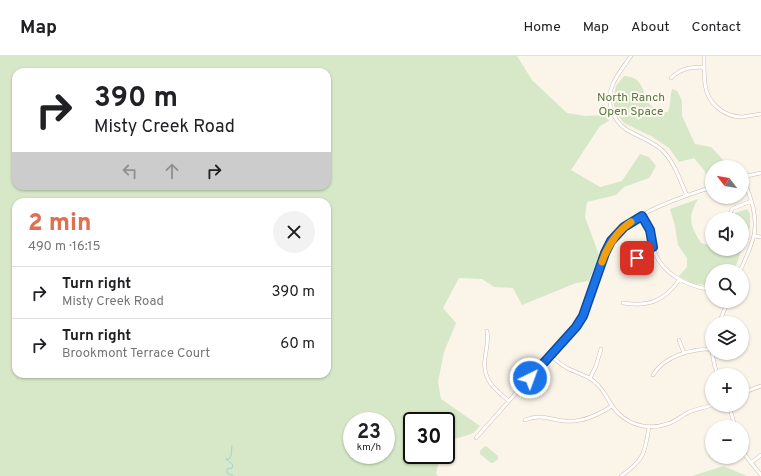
<!DOCTYPE html>
<meta charset="utf-8">
<style>
body{margin:0;font-family:Overpass,sans-serif;background:#f2f2f2;color:#202124;height:100vh;display:flex;flex-direction:column;font-size:15px;white-space:nowrap}
*{box-sizing:border-box;margin:0}
p{font-size:13px;color:#757577}
.icon{flex:none;width:22px;height:22px;fill:none;stroke:currentColor;stroke-width:2;stroke-linecap:round;stroke-linejoin:round}
.map{position:relative;flex:1;overflow:hidden}
.drawer{position:absolute;left:12px;top:142px;width:319px;height:180px;display:flex;flex-direction:column;background:#fff;border-radius:12px;box-shadow:0 1px 3px #0004}
.drawer>*{flex:none}
.hud{position:absolute;left:12px;top:12px;width:319px;height:122px;border-radius:12px;box-shadow:0 1px 3px #0004;background:#fff;color:#202124;overflow:hidden}
.needle{width:26px;rotate:301deg}
.buttons{position:absolute;left:705px;top:104px;display:grid;gap:8px}
.buttons a{display:grid;place-items:center;width:44px;height:44px;border-radius:50%;background:#fff;box-shadow:0 1px 3px #0004;font-size:20px}
.speed{position:absolute;left:343px;top:356px;display:flex;gap:8px;font-size:20px;font-weight:700;text-align:center}
.speed>*{display:grid;place-content:center;width:52px;height:52px;border-radius:50%;background:#fff;box-shadow:0 1px 3px #0004;line-height:1}
.speed small{font-size:10px;font-weight:400}
.speed .limit{border:2px solid #111;border-radius:6px;background:#fff;color:#111}
.pin{position:absolute;display:grid;place-items:center;width:34px;height:34px;color:#fff;margin:-17px;border-radius:8px;box-shadow:0 2px 6px #0006}
.me{position:absolute;width:44px;margin:-22px;rotate:42deg;stroke-linejoin:round;filter:drop-shadow(0 0 3px #0008)}
.turn{display:flex;align-items:center;gap:14px;height:84px;padding:0 16px;font-size:18px}
.turn .icon{width:52px;height:52px;stroke-width:2.5}
.turn b{display:block;font-size:28px;line-height:34px}
.lanes{display:flex;align-items:center;height:38px;padding:0 16px;background:#0003;justify-content:center;gap:20px;direction:ltr}
.lanes .off{opacity:.35}
.round{display:grid;place-items:center;flex:none;width:42px;height:42px;border-radius:21px;background:#f2f2f2}
.overview{display:flex;align-items:center;justify-content:space-between;height:68px;padding:0 16px}
h1{font-size:24px;font-weight:800;line-height:30px;color:#dd7155}
ul{padding:0;list-style:none}
li{display:flex;align-items:center;gap:12px;height:52px;padding:0 16px;border-top:1px solid #e0e0e0}
li div{flex:1}
li b{display:block;font-size:15px}
li em{font-style:normal}
header{display:flex;align-items:center;gap:24px;box-sizing:border-box;height:56px;padding:0 20px;background:#fff;border-bottom:1px solid #e0e0e0}
header strong{font-size:19px}
nav{display:flex;gap:22px;margin-inline-start:auto;font-size:14px}
.map>svg:first-child{display:block}
.green{fill:#d6e8c7;fill-rule:evenodd}
.lines{fill:none;stroke-linecap:round;stroke-linejoin:round}
.stream{stroke:#a5cfd5;stroke-width:1}
.street-casing{stroke:#cdbbaf;stroke-width:4}
.street{stroke:#fff;stroke-width:3}
.route-casing{stroke:#114b97;stroke-width:10}
.route{stroke:#1a73e8;stroke-width:7}
.slow{stroke:#f59e0b;stroke-width:7}
.labels{text-anchor:middle;stroke-width:4;stroke-linejoin:round;paint-order:stroke}
.park-label{font-size:12px;fill:#567946;stroke:#fef8ef}
</style>
<header>
<strong>Map</strong>
<nav><a>Home</a><a>Map</a><a>About</a><a>Contact</a></nav>
</header>
<div class="map">
<svg width="761" height="420" viewBox="0 0 761 420">
<rect width="100%" height="100%" fill="#fbf4e9"/>
<path class="green" d="M0 0H517L532 24 567 57 585 60 607 59 609 65 600 70 571 114 600 131 622 125 640 98 649 101 656 110 649 122 624 131 616 139 587 146 585 161 599 199 589 225 576 227 522 249 513 232 494 231 482 223 459 222 443 252 456 267 444 296 438 326 441 343 480 370C478 372 475 376 473 377 463 382 453 380 446 390V365H412V399H440L436 418 438 420H0ZM16 16H327V130H16ZM16 146H327V318H16ZM352 365H386V399H352Z
M624 20C653 21 636 55 668 56 671 48 670 41 672 33L677 35 682 45V60L695 88 711 91 730 111H712V127H710L704 114 694 102 679 106 669 92 651 80 624 67 616 57 613 45 616 30Z
M698 143C687 162 690 169 701 187L709 189 712 188V193H742V163H734L735 157 747 153 750 158V171L734 215H712V230L691 227 679 220 687 211V202L678 189 675 170 670 153Z
M486 390 498 400V403L493 407H491L480 398V395L484 391Z
M723 410 747 420H692Z"/>
<g class="lines">
<path class="stream" d="M232 390 231 400 229 403H226L233 409 232 412 227 413V417L233 420"/>
<g class="street-casing">
<path id="street" d="M631 0C625 9 617 18 613 28 605 45 612 64 627 74 639 81 652 85 662 94 675 107 680 124 687 140
M704 0C704 9 704 19 705 28 707 47 724 61 742 61 748 60 755 59 761 58
M671 22C681 12 691 11 704 11
M742 121 761 117
M642 160C649 170 650 180 653 191 660 218 687 230 712 234
M728 162 732 153 751 145
M754 180 761 181
M637 202 641 196 653 191
M740 215C745 204 751 192 754 179 758 159 750 140 743 121
M623 247C648 251 665 245 679 224
M719 267 728 245
M487 275C489 286 486 292 485 303 482 323 495 334 509 345
M679 284 684 297
M712 297 715 311 718 319
M550 299C556 304 561 309 567 312 578 318 589 319 597 328 606 336 609 349 619 358 632 370 650 374 667 368 675 366 681 360 689 356 696 353 704 352 712 349
M653 319C664 300 691 293 712 293
M590 322 596 310 601 293
M742 337 761 330
M729 349 735 371
M525 364C542 357 549 364 565 365 582 367 598 359 612 350
M476 382 579 266C592 245 597 220 605 197 620 159 677 143 712 131
M742 393 745 399 761 419
M751 407 761 399
M621 420C644 404 645 397 649 371"/>
</g>
<use href="#street" class="street"/>
</g>
<g class="lines">
<g class="route-casing">
<path id="route" d="M530 322 576 271 583 260 605 197 611 185 624 171 642 160 650 174 653 191 641 196 637 202"/>
</g>
<use href="#route" class="route"/>
<path class="slow" d="M602 206C608 189 616 176 631 166"/>
</g>
<g class="labels">
<g class="park-label">
<text x="631" y="45">North Ranch<tspan x="631" dy="14">Open Space</tspan></text>
</g>
</g>
</svg>
<div class="buttons">
<a><svg class="needle" viewBox="-14 -14 28 28"><path d="M0-13l5 13h-10z" fill="#e53935"/><path d="M0 13l5-13h-10z" fill="#757577"/></svg></a>
<a><svg class="icon" aria-label="sound" viewBox="0 0 24 24"><path d="M4 9h4l5-4v14l-5-4H4zM17 9q2 3 0 6"/></svg></a>
<a><svg class="icon" aria-label="search" viewBox="0 0 24 24"><circle cx="10" cy="10" r="6"/><path d="M15 15l6 6"/></svg></a>
<a><svg class="icon" aria-label="layers" viewBox="0 0 24 24"><path d="M12 4l9 5-9 5-9-5zM3 14l9 5 9-5"/></svg></a>
<a>+</a>
<a>−</a>
</div>
<div class="speed"><div>23<small>km/h</small></div><div class="limit">30</div></div>
<div class="pin" style="left:637px;top:202px;background:#d93025"><svg class="icon" aria-label="arrive" viewBox="0 0 24 24"><path d="M6 21V4h12l-3 4 3 4H6"/></svg></div>
<svg class="me" style="left:530px;top:322px" viewBox="-20 -20 40 40"><circle r="17" fill="#1a73e8" stroke="#fff" stroke-width="3"/><path d="M0-11L8 9 0 5-8 9z" fill="#fff"/></svg>
<div class="hud">
<div class="turn"><svg class="icon" aria-label="right" viewBox="0 0 24 24"><path d="M7 20v-9h11M14 6l5 5-5 5"/></svg><div><b>390 m</b>Misty Creek Road</div></div>
<div class="lanes"><svg class="icon off" aria-label="left" viewBox="0 0 24 24"><path d="M17 20v-9H6M10 6l-5 5 5 5"/></svg><svg class="icon off" aria-label="ahead" viewBox="0 0 24 24"><path d="M12 20V5M6 11l6-6 6 6"/></svg><svg class="icon" aria-label="right" viewBox="0 0 24 24"><path d="M7 20v-9h11M14 6l5 5-5 5"/></svg></div>
</div>
<section class="drawer">
<div class="overview"><div><h1>2 min</h1><p>490 m · 16:15</p></div><a class="round"><svg class="icon" aria-label="close" viewBox="0 0 24 24"><path d="M6 6l12 12M18 6L6 18"/></svg></a></div>
<ul>
<li><svg class="icon" aria-label="right" viewBox="0 0 24 24"><path d="M7 20v-9h11M14 6l5 5-5 5"/></svg><div><b>Turn right</b><p>Misty Creek Road</p></div><em>390 m</em></li>
<li><svg class="icon" aria-label="right" viewBox="0 0 24 24"><path d="M7 20v-9h11M14 6l5 5-5 5"/></svg><div><b>Turn right</b><p>Brookmont Terrace Court</p></div><em>60 m</em></li>
</ul>
</section>
</div>
